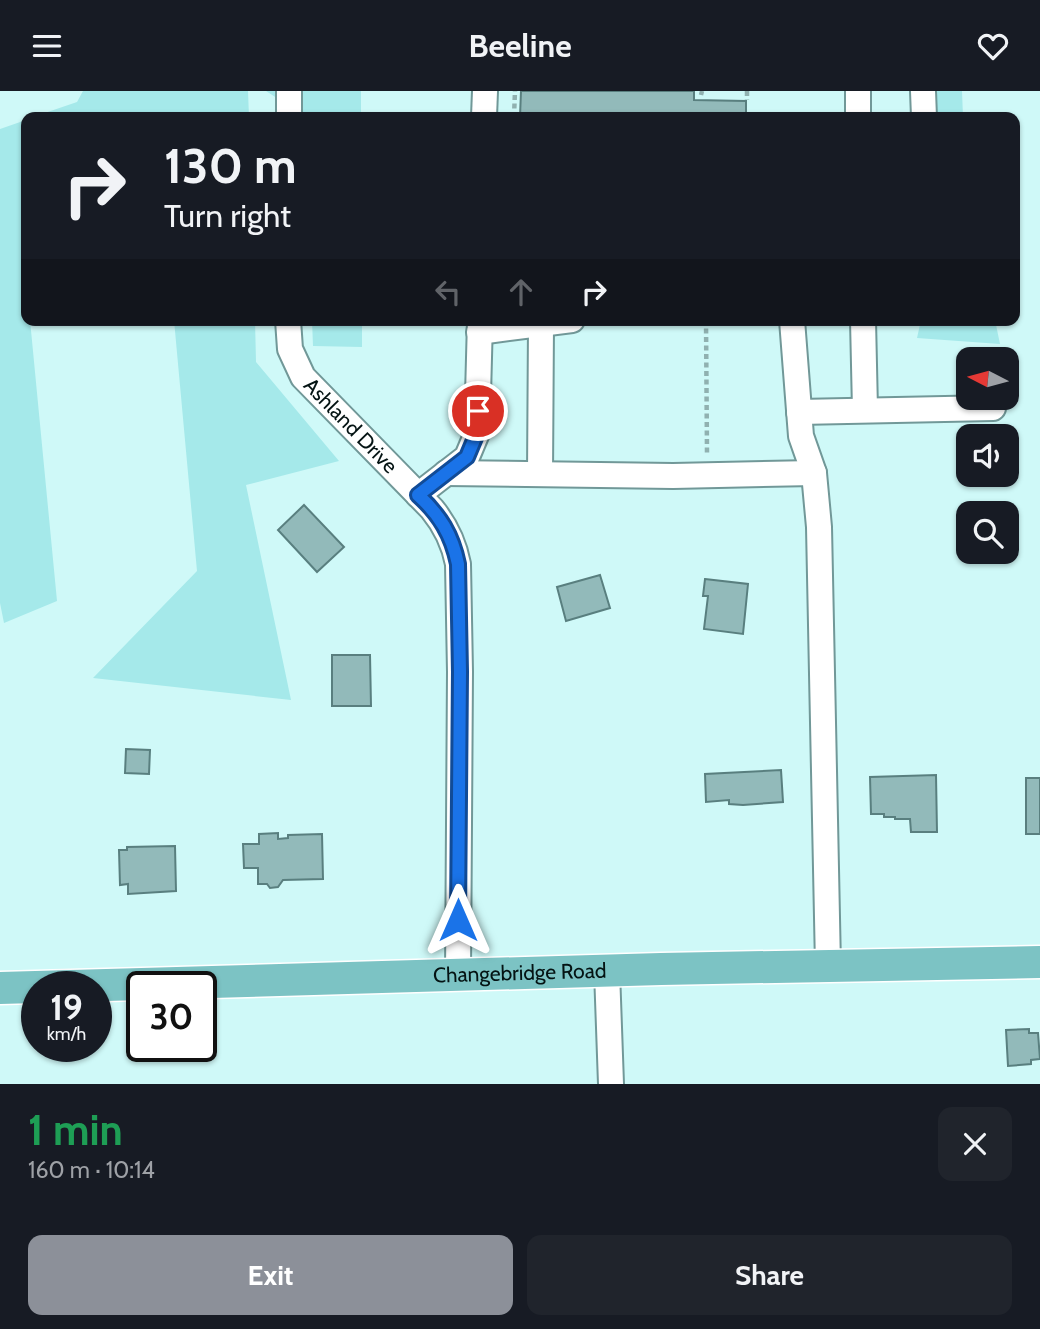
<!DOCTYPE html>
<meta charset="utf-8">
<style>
body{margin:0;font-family:Cabin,sans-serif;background:#20242c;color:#f1f3f6;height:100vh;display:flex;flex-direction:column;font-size:26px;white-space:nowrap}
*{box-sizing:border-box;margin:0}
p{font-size:23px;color:#9ea1a6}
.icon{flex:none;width:38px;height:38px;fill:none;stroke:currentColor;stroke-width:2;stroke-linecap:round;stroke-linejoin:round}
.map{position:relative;height:993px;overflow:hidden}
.side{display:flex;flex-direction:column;background:#171b24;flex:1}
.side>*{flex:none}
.guide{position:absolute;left:21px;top:21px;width:999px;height:214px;border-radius:14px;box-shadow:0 2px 5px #0004;background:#171b24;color:#f1f3f6;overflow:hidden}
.needle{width:46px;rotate:276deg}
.controls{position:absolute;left:956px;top:256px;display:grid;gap:14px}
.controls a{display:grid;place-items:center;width:63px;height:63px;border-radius:14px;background:#171b24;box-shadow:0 2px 5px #0004;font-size:35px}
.speed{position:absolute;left:21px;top:880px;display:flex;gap:14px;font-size:35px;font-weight:700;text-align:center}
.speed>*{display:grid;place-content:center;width:91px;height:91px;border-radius:50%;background:#171b24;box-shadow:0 2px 5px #0004;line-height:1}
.speed small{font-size:18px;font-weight:400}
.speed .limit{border:4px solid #111;border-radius:10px;background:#fff;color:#111}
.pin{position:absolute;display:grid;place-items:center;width:60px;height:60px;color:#fff;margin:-30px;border:4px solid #fff;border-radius:50%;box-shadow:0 2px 7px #0007}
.me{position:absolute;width:77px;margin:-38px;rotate:0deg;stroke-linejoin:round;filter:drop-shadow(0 0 5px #0008)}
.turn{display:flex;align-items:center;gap:24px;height:147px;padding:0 28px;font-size:32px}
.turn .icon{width:91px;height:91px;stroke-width:2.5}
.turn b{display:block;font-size:49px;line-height:60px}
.lanes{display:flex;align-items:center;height:66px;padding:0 28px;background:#0003;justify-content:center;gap:35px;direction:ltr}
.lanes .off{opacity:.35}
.round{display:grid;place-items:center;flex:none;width:74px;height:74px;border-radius:14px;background:#20242c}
.overview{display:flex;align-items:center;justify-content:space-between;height:119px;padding:0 28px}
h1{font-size:42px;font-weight:700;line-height:52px;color:#1e9e55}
.cta{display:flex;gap:14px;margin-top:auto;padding:14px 28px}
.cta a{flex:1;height:80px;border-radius:14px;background:#8c9099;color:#fff;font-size:28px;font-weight:700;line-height:80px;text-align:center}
.cta a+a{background:#20242c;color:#f1f3f6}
header{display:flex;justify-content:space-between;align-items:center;height:91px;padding:0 28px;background:#171b24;font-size:32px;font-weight:700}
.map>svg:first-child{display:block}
.green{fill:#a5e9ea}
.building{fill:#92baba;stroke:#597f7f;stroke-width:2}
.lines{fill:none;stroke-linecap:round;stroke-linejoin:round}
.minor-casing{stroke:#719898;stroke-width:28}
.major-casing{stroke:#fff;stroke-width:35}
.path{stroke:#90b1b0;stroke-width:4.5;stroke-dasharray:5 3.5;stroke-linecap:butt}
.minor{stroke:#fff;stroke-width:24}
.major{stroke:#7cc3c4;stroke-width:32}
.route-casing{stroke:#114b97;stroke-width:18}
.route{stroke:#1a73e8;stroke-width:12}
.labels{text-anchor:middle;stroke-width:6;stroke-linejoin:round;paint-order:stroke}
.street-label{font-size:21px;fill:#041313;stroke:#fff}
</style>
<header><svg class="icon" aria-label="menu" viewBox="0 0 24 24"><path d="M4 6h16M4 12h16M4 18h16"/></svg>Beeline<svg class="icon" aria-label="heart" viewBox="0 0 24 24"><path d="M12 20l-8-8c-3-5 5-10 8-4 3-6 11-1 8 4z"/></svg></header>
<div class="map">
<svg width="1040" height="993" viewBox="0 0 1040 993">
<rect width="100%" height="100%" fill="#cff9f8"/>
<path class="green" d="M83 0H248L249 26H33L77 11Z
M266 0H361V26H306Z
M934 0H962L963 26H935Z
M26 29V229H30L57 510 4 532 0 512V38Z
M174 229H255L256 271 339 370 246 394 291 609 93 587 197 480Z
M312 229H362V256L313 255Z
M921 229H995L1000 253 917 247Z"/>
<path class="building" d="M521 0H694V9L746 10V26H520Z
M304 414 344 456 317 481 278 439Z
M600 484 610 517 566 530 557 496Z
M705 488 748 493 743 543 704 538 708 505H703Z
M332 564H370L371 615H332Z
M126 658 150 659 149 683 125 682Z
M781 679 783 711 743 714 729 713V709L706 711 705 683Z
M936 684 937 741H911L910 728H895V726H884V723H871L870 686Z
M1026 687H1040V743H1026Z
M278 742V748L288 747V744L322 743 323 788 283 789 278 796 270 797 267 793H258V777H244L243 753H259V743Z
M175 755 176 800 128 803V793L120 794 119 759H127V756Z
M1029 938V942H1038L1040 968 1031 969V973L1008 975 1006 939Z"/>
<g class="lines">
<g class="minor-casing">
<g id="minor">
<path d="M289 0V26"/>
<path d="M858 0V26"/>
<path d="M923 0 924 26"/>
<path d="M484 26 485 0"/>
<path id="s1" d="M288 229 290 258 303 286 432 418C446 435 454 452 458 473L460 581 458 885"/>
<path d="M792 229 801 345 814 382 819 436 828 875"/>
<path d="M863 229 865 319"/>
<path d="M479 241 572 229"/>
<path d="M799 321 993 317"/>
<path d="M446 382 673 385 814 382"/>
<path d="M540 383 541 234"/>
<path d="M418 404 467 366 477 342 480 229"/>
<path d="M607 880 611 993"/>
</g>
</g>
<g class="major-casing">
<g id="major">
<path id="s2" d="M0 897 661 878 1040 871"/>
</g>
</g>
<path class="path" d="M747 0V9
M701 4 702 0
M514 26 515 0
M706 229 707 362"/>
<use href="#minor" class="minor"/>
<use href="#major" class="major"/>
</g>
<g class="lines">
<g class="route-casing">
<path id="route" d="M458 829 460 581 458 473C452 444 440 424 418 404L467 366 477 342 478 320"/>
</g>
<use href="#route" class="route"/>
</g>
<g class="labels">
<g class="street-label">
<text dy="7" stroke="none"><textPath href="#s1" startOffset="128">Ashland Drive</textPath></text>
<text dy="7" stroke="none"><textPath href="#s2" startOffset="520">Changebridge Road</textPath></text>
</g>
</g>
</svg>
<div class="controls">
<a><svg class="needle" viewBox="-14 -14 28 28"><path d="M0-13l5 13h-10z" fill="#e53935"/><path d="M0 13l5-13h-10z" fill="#9ea1a6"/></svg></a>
<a><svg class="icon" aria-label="sound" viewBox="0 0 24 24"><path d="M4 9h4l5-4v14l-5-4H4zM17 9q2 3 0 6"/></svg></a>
<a><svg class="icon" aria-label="search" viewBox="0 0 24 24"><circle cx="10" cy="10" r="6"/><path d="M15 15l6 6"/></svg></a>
</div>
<div class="speed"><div>19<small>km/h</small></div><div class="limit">30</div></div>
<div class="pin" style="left:478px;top:320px;background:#d93025"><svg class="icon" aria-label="arrive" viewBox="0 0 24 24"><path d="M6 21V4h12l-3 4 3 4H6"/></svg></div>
<svg class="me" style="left:458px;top:829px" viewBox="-20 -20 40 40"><path d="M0-17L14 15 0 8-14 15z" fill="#1a73e8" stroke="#fff" stroke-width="4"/></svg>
<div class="guide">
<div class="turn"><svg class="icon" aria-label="right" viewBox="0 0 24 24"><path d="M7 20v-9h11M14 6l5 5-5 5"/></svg><div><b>130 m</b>Turn right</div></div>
<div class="lanes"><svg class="icon off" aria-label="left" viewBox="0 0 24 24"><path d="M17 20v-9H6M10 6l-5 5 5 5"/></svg><svg class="icon off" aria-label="ahead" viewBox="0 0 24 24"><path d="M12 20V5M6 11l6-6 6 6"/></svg><svg class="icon" aria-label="right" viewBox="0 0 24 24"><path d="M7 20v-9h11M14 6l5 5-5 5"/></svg></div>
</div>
</div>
<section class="side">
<div class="overview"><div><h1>1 min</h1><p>160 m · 10:14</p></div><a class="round"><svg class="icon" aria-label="close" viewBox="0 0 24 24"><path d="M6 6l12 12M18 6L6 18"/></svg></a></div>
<div class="cta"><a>Exit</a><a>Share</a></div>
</section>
